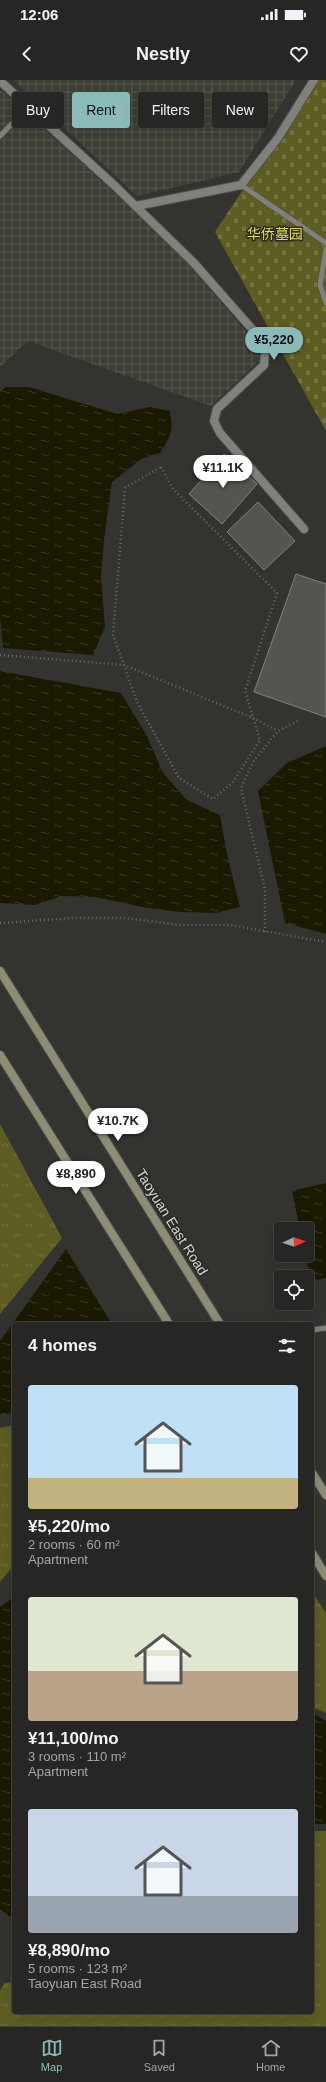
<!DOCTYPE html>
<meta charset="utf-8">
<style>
:root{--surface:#262724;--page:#323331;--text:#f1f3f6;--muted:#a4a5a6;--line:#424441;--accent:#8bbbb9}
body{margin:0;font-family:Arial,"Noto Sans SC",sans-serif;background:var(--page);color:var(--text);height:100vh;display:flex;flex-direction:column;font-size:15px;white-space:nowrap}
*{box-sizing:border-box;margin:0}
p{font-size:13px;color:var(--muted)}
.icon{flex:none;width:22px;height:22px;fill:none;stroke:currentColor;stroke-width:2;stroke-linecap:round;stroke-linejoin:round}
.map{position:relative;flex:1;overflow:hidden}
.side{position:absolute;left:12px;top:1242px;width:302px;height:692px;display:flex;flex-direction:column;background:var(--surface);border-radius:4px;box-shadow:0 4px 16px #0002,0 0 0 1px var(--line)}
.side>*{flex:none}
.hud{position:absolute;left:12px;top:12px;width:302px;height:36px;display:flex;gap:8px}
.needle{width:26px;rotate:87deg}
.fabs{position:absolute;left:274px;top:1142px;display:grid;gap:8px}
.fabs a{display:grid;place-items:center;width:40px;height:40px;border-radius:4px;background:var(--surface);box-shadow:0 4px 16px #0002,0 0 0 1px var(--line);font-size:20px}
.price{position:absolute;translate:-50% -34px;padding:0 9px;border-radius:14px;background:#fff;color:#222;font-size:13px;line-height:26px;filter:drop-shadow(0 1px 2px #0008)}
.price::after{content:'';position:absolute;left:50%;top:24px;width:12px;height:9px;margin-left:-6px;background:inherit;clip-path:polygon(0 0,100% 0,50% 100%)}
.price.current{background:var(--accent);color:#111}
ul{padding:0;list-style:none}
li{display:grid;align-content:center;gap:8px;height:212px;padding:0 16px}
li span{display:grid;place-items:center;height:124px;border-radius:4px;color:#555}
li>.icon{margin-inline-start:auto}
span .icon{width:72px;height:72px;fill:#fffc;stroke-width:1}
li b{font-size:17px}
h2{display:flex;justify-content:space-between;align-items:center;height:48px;padding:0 16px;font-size:17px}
.chip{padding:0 14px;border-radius:4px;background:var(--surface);box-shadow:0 4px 16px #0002,0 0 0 1px var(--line);font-size:14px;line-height:36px}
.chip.current{background:var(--accent);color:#111}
.status{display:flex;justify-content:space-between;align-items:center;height:28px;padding:0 20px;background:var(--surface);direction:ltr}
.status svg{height:11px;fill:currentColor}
header{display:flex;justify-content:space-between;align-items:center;height:52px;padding:0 16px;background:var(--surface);font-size:18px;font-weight:800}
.tab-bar{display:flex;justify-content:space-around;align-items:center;height:56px;border-top:1px solid var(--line);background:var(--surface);font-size:11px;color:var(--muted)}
.tab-bar a{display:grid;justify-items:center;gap:2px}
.tab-bar .current{color:var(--accent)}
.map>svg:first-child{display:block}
.industrial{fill:url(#industrial-grid)}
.grass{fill:url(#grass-tufts)}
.cemetery{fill:url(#cemetery-stones)}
.water{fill:url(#water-ripples)}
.building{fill:#545450;stroke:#80817d}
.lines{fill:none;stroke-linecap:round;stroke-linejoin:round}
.service-casing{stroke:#4f4f4c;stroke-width:6}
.minor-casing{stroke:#4f4f4c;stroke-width:10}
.secondary-casing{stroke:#4f4f4c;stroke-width:10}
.path{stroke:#6a6b67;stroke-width:2.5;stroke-dasharray:1 3;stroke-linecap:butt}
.service{stroke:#80807c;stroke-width:5}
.minor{stroke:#80807c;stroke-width:8}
.secondary{stroke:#8d8d74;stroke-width:8}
.labels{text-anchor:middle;stroke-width:3;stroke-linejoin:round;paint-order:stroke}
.park-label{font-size:14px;fill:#e1de52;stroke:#292a26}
.street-label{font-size:14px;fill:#d3d4d1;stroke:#292a26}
</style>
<div class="status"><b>12:06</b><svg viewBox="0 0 49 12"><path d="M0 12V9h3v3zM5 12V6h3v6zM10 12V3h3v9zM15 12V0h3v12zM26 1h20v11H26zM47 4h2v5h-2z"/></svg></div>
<header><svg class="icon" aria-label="back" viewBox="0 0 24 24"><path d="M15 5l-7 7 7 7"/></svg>Nestly<svg class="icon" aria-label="heart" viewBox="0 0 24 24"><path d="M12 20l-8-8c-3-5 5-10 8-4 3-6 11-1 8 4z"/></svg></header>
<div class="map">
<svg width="326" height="1946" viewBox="0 0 326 1946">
<defs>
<pattern id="industrial-grid" width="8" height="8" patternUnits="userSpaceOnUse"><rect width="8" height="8" fill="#3d3e34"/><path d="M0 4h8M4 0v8" fill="none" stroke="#585950"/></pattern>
<pattern id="grass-tufts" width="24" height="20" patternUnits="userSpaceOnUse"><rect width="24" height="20" fill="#5e5d21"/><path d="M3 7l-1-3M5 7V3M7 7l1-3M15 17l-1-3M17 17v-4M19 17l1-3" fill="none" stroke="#747340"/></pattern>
<pattern id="cemetery-stones" width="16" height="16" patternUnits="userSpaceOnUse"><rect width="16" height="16" fill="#5e5d21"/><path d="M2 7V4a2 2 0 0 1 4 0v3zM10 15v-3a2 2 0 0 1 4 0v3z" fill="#747340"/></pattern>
<pattern id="water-ripples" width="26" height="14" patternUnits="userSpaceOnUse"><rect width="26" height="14" fill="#1b1900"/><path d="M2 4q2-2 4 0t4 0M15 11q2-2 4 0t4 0" fill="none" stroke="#3b3a24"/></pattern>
</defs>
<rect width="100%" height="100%" fill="#333430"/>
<g class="industrial">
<polygon points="13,0 296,0 239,92 137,116"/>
<polygon points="0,9 133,130 190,186 259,267 259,281 211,326 28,261 0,287"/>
</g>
<g class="grass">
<polygon points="0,1044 62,1158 0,1234"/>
<polygon points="11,1346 14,1347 14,1485 0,1502 0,1348"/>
<polygon points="312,1512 326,1533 326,1633 312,1627"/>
<polygon points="312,1751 326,1751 326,1946 0,1946 0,1910 5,1903 14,1902 14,1932 312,1932"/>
</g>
<polygon class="cemetery" points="315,0 326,0 326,351 215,152"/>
<g class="water">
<polygon points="6,307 29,307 117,334 150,327 170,331 172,347 169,358 160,373 141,379 112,402 104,460 101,497 105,547 93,575 3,568 0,536 0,312"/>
<polygon points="0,591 121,613 147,656 163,693 187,720 220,735 227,774 240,827 216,833 180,832 142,827 96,817 62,816 35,825 0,823"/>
<polygon points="326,666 326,854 285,843 258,711 287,683"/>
<polygon points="326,1103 326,1198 317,1200 309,1195 305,1175 307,1175 307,1149 300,1149 292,1111"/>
<polygon points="66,1169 112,1244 14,1244 14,1333 0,1334 0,1261"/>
<polygon points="14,1517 14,1840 0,1829 0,1527"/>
<polygon points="312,1633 326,1641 326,1744 312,1744"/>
</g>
<g class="building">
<polygon points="224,374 257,404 222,444 189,414"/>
<polygon points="258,422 295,461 264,490 227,452"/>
<polygon points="296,494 326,504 326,637 254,612"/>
</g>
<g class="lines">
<g class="service-casing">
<g id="service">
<polyline points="0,56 28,27"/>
<polyline points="241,105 326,163"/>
<polyline points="326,169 320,205 326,223"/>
<polyline points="312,1250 326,1248"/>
</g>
</g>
<g class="minor-casing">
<g id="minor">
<polyline points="0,1 115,106 194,183 260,258 265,271 264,285 217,329 214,341 220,353 304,449"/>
<polyline points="136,126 241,105 278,58 314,0"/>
</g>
</g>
<g class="secondary-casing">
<g id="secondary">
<polyline points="0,891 220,1244"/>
<polyline points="0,975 169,1244"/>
<polyline points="312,1393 326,1415"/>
<polyline points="312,1473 326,1496"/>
</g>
</g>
<g class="path">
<polygon points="161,387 173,409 277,513 245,611 260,660 233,702 213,719 179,698 137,622 113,555 125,408"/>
<polyline points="0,575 124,585 253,638 278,651"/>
<polyline points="0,843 74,838 124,838 181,845 230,845 326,862"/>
<polyline points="265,852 265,810 241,708 253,682 278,651 300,640"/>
</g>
<use href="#service" class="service"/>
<use href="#minor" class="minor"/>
<use href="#secondary" class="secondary"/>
</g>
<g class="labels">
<g class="park-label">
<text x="275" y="159">华侨墓园</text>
</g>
<g class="street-label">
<text transform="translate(172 1142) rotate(58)" y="5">Taoyuan East Road</text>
</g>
</g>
</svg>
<div class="fabs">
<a><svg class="needle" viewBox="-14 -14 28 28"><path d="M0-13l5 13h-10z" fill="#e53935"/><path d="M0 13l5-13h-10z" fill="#a4a5a6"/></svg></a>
<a><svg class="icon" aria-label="locate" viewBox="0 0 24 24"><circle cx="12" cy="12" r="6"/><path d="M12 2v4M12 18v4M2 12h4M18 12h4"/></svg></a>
</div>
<b class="price current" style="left:274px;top:281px">¥5,220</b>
<b class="price" style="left:223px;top:409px">¥11.1K</b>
<b class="price" style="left:118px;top:1062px">¥10.7K</b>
<b class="price" style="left:76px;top:1115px">¥8,890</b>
<div class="hud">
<a class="chip">Buy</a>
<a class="chip current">Rent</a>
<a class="chip">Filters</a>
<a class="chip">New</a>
</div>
<section class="side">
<h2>4 homes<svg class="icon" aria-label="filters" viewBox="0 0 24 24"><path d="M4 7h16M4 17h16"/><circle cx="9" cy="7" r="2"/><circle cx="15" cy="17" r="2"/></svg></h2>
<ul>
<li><span style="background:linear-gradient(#bfe0f5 75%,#c2b280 0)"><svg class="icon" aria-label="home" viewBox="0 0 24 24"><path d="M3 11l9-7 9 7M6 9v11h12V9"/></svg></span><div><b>¥5,220/mo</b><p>2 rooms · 60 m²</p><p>Apartment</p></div></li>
<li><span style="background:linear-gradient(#dfe7d0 60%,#b9a48a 0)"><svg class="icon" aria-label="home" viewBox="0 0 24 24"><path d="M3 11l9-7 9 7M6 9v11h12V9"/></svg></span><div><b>¥11,100/mo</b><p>3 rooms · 110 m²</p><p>Apartment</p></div></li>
<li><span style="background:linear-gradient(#c9d6e8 70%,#9aa5b1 0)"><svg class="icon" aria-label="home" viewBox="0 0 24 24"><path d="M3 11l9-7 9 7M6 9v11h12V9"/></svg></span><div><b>¥8,890/mo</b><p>5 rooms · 123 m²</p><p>Taoyuan East Road</p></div></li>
</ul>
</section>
</div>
<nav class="tab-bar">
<a class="current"><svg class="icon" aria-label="map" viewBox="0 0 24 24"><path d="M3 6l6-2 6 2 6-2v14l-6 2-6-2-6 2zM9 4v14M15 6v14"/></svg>Map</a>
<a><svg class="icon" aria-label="saved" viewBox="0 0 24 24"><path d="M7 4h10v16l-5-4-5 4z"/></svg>Saved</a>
<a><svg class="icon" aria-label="home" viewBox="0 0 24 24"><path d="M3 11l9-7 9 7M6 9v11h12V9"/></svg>Home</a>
</nav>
